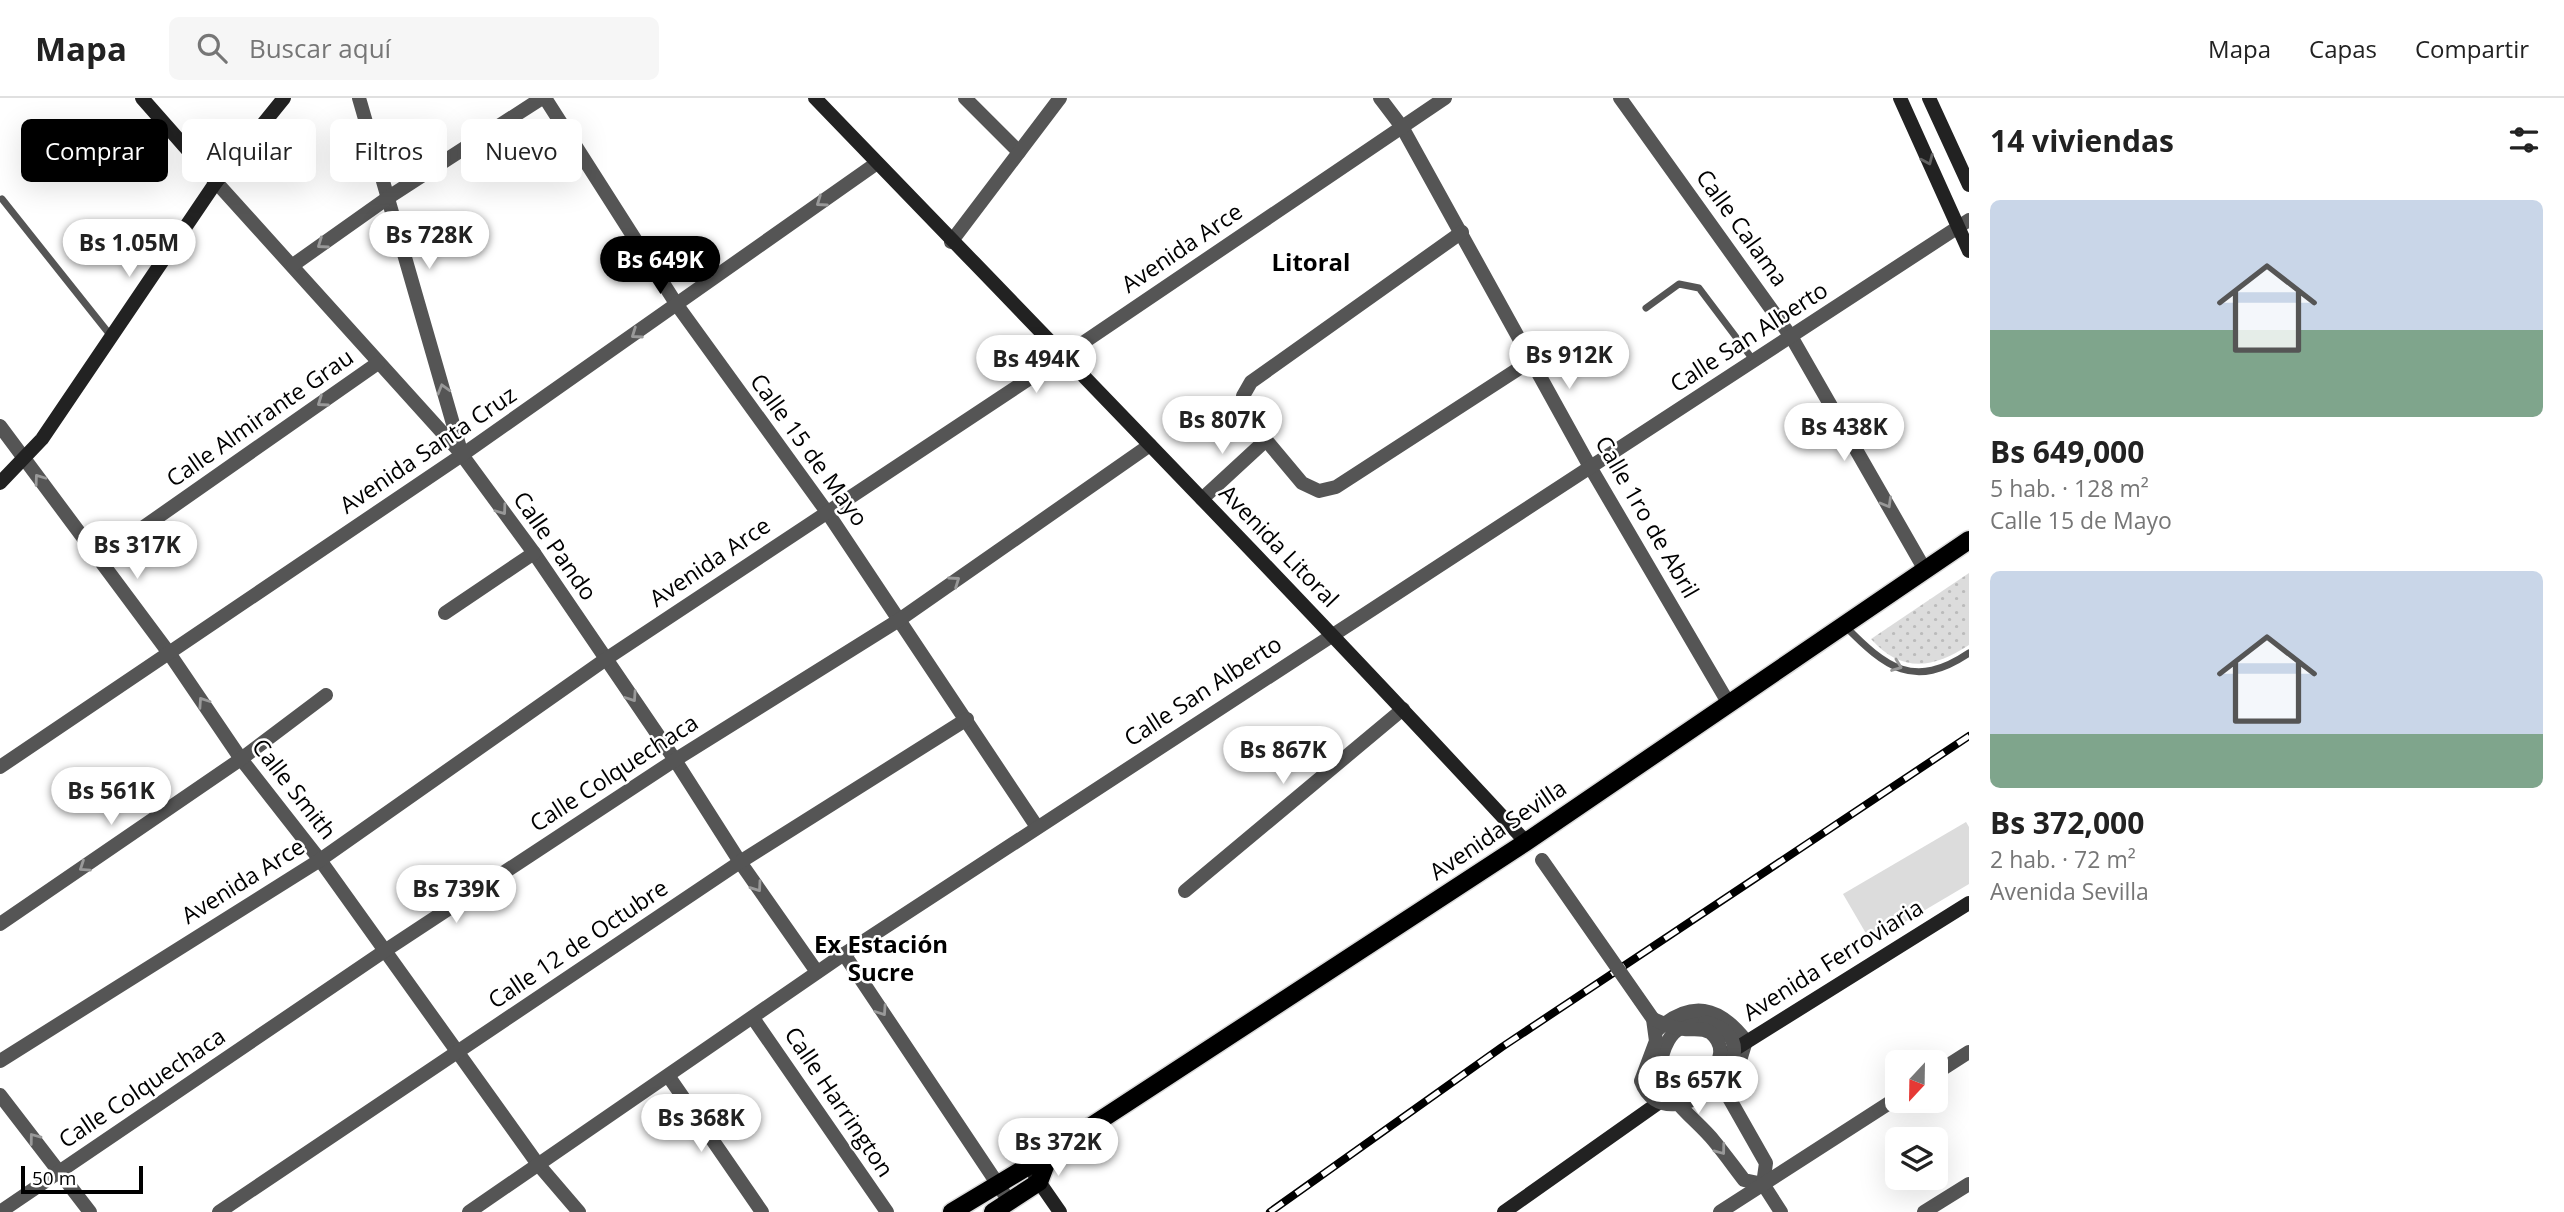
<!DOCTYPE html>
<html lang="es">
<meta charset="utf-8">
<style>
:root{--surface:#fff;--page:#f6f6f6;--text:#222;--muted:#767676;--line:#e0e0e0;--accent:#000}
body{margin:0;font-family:"Open Sans",sans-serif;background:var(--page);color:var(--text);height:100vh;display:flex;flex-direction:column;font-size:26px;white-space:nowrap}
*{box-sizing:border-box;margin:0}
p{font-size:23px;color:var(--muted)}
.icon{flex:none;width:38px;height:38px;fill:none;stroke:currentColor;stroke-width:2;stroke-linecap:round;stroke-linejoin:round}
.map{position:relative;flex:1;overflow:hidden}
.side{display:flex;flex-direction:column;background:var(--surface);width:595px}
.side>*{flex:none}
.hud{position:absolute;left:21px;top:21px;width:665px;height:63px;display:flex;gap:14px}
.needle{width:46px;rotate:202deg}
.controls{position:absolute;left:1885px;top:952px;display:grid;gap:14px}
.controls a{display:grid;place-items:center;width:63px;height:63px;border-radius:10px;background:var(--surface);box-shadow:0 7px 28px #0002;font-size:35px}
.scale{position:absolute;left:21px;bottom:18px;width:122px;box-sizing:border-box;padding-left:7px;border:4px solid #000;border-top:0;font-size:19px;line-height:24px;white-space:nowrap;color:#000;-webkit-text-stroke:5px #fff;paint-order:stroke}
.price{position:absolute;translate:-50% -60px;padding:0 16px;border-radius:24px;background:#fff;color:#222;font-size:23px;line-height:46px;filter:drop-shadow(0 2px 4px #0008)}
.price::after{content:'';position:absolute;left:50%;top:42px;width:21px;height:16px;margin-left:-10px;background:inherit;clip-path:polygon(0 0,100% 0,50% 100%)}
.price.current{background:var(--accent);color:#fff}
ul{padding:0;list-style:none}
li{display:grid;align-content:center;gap:14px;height:371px;padding:0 21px}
li span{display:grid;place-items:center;height:217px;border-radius:10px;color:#555}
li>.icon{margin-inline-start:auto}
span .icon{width:126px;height:126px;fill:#fffc;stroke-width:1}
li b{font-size:30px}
h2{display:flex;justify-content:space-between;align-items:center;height:84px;padding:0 21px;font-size:30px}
.chip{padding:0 24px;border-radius:10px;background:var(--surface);box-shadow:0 7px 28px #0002;font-size:24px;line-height:63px}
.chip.current{background:var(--accent);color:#fff}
header{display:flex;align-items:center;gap:42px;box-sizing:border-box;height:98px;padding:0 35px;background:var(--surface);border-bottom:2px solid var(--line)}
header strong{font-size:33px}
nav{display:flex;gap:38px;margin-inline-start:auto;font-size:24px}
.search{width:490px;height:63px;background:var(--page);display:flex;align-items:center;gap:18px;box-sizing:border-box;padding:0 24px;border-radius:10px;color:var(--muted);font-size:26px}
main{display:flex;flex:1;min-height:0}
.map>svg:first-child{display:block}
.grass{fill:url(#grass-dots)}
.garden{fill:#dcdcdc}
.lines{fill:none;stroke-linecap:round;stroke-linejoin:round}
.primary-casing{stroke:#dbdbdb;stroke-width:21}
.lane{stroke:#555;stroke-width:7}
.street{stroke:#555;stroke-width:14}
.secondary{stroke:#222;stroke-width:14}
.primary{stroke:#000;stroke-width:18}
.rail-casing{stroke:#000;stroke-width:8}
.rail{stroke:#fff;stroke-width:5;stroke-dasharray:16;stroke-linecap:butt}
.street-bridge{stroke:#555;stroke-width:14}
.oneway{stroke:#646464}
.oneway2{stroke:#999}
.labels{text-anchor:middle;stroke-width:5;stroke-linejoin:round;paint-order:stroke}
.street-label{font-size:23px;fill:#000;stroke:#fff}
.neighbourhood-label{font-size:24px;font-weight:bold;fill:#000;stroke:#fff}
</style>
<header>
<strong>Mapa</strong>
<div class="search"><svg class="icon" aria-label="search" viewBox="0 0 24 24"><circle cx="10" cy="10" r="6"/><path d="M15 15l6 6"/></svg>Buscar aquí</div>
<nav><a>Mapa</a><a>Capas</a><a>Compartir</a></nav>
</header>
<main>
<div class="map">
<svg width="1969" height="1114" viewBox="0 0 1969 1114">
<defs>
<pattern id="grass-dots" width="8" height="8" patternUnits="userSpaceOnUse" patternTransform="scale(1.75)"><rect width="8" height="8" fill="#dcdcdc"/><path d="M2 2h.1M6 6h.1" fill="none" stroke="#bbb" stroke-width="1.8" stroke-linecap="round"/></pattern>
</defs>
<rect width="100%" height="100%" fill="#fff"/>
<path class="grass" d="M1969,475v72c-35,23 -67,29 -98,-6z"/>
<polygon class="garden" points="1966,724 1969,729 1969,786 1871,844 1843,796"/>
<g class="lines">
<g class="primary-casing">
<g id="primary">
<polyline points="952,1114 1050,1055 1526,744 1969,442"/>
<polyline points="993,1114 1039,1084 1050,1055"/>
</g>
</g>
<g class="lane">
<polyline points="2,101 111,238"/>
<polyline points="1646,210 1679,186 1699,190 1754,263"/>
<path d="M1844,527c42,43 70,65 125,28"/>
</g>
<g class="street">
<polyline points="359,0 462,357 534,455 675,662 740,764 817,874"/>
<polyline points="545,0 677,207 827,414 1037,729"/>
<polyline points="965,0 1019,54"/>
<polyline points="1380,0 1402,29 1589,367 1729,606"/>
<polyline points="1620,0 1792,240 1925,472"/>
<polyline points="216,84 459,353"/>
<polyline points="1462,134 1251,284 1243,298 1246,315 1266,342 1302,385 1319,393 1336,389 1532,262"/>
<polyline points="951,144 1060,0"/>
<polyline points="293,167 389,99 542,0"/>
<polyline points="0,328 169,555 241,661 320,762 537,1065 579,1114"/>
<polyline points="1202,401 1266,342"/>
<polyline points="98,461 378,265"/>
<polyline points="445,515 534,455"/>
<polyline points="0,669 462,357 877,65"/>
<polyline points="1185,793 1403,611"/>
<polyline points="0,826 241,661 326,597"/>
<polyline points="844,856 1009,1103"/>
<polyline points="753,920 887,1114"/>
<path d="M1705,924c-15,0 -29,4 -37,19 -6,11 -9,23 -5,36 6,25 35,44 51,64 10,12 20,26 30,39l19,4"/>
<path d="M1656,933c35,-32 63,-25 90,10l-8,26 -15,12"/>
<polyline points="0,963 320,762 606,561 1065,257 1445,0"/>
<polyline points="1936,975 1969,954"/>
<polyline points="669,979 762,1114"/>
<polyline points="1720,984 1766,1065 1763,1086 1781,1114"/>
<polyline points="0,997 90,1114"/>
<polyline points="0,1114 383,854 675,662 899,522 1150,347"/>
<polyline points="219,1114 740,764 967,621"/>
<polyline points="469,1114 844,856 1969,122"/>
<polyline points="1720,1114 1897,1000"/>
<polyline points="1924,1114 1969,1086"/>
</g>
<g class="secondary">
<polyline points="142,0 216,84"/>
<path d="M815,0c238,247 478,492 711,744"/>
<polyline points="1900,0 1969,153"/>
<polyline points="1929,0 1969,87"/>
<polyline points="0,385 42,341 216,84 284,0"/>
<polyline points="1724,958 1969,805"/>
<polyline points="1035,1078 1060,1114"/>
<polyline points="1504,1114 1688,984"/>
</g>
<use href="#primary" class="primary"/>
<g class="rail-casing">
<polyline id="rail" points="1270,1114 1502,949 1969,638"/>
</g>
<use href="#rail" class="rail"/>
<g class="street-bridge">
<path d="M1542,762l111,159 3,22 -15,40c26,70 148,-38 64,-59"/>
<path d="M1653,921c10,4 21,10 31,10 9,1 19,-2 27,4 30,26 -20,68 -55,49"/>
</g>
</g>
<defs><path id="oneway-chevron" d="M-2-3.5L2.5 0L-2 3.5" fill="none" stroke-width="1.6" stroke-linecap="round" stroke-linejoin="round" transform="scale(1.75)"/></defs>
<use class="oneway" href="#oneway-chevron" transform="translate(1928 62) rotate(66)"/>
<g class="oneway2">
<use href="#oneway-chevron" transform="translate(821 104) rotate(145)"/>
<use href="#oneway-chevron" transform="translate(322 146) rotate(145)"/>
<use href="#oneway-chevron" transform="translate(636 236) rotate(145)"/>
<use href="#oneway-chevron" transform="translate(443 291) rotate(-106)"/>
<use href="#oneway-chevron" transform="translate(322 304) rotate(145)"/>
<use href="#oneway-chevron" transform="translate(39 381) rotate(-126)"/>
<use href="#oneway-chevron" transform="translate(1887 405) rotate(60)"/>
<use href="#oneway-chevron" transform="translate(502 412) rotate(54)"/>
<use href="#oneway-chevron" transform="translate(955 483) rotate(-35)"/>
<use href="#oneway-chevron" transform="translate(1897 568) rotate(21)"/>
<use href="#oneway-chevron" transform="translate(632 599) rotate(56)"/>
<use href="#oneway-chevron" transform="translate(203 604) rotate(-124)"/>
<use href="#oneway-chevron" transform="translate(84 769) rotate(146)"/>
<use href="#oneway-chevron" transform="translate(757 789) rotate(55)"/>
<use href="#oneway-chevron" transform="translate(882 913) rotate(56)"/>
<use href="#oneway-chevron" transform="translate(34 1040) rotate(-127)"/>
<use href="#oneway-chevron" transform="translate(1721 1052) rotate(53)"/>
</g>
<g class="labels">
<g class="street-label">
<text transform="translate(1742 130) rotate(54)" y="8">Calle Calama</text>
<text transform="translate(1182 150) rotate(-34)" y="8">Avenida Arce</text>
<text transform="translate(1749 239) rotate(-33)" y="8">Calle San Alberto</text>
<text transform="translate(260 320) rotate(-35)" y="8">Calle Almirante Grau</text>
<text transform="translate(428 352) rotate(-34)" y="8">Avenida Santa Cruz</text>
<text transform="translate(809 352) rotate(54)" y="8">Calle 15 de Mayo</text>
<text transform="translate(1647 419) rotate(60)" y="8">Calle 1ro de Abril</text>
<text transform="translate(555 448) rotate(55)" y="8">Calle Pando</text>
<text transform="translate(1279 448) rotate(46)" y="8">Avenida Litoral</text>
<text transform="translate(710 464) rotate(-34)" y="8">Avenida Arce</text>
<text transform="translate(1203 593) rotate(-33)" y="8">Calle San Alberto</text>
<text transform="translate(614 675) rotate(-33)" y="8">Calle Colquechaca</text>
<text transform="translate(294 691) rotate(52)" y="8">Calle Smith</text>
<text transform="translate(1498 732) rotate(-34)" y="8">Avenida Sevilla</text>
<text transform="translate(243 783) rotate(-32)" y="8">Avenida Arce</text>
<text transform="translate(578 846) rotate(-34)" y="8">Calle 12 de Octubre</text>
<text transform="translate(1833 862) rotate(-32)" y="8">Avenida Ferroviaria</text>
<text transform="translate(142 990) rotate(-34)" y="8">Calle Colquechaca</text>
<text transform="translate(839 1004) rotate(56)" y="8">Calle Harrington</text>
</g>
<g class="neighbourhood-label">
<text x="1311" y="173">Litoral</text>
<text x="881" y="855">Ex Estación<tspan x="881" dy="28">Sucre</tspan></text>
</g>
</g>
</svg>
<div class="controls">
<a><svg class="needle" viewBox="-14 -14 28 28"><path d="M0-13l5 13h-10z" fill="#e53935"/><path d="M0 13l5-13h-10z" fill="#767676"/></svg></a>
<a><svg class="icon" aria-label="layers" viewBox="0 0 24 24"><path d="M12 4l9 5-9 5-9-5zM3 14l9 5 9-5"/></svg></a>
</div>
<div class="scale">50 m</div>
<b class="price" style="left:429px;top:173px">Bs 728K</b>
<b class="price" style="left:129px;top:181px">Bs 1.05M</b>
<b class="price current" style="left:660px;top:198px">Bs 649K</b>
<b class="price" style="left:1569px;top:293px">Bs 912K</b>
<b class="price" style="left:1036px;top:297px">Bs 494K</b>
<b class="price" style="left:1222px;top:358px">Bs 807K</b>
<b class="price" style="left:1844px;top:365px">Bs 438K</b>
<b class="price" style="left:137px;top:483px">Bs 317K</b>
<b class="price" style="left:1283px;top:688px">Bs 867K</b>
<b class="price" style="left:111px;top:729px">Bs 561K</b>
<b class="price" style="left:456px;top:827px">Bs 739K</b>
<b class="price" style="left:1698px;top:1018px">Bs 657K</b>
<b class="price" style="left:701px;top:1056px">Bs 368K</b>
<b class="price" style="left:1058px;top:1080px">Bs 372K</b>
<div class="hud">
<a class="chip current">Comprar</a>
<a class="chip">Alquilar</a>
<a class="chip">Filtros</a>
<a class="chip">Nuevo</a>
</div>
</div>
<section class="side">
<h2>14 viviendas<svg class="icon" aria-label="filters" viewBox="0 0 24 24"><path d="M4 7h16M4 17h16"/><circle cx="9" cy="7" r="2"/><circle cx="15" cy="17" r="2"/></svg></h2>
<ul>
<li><span style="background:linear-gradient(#c9d6e8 60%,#7fa58c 0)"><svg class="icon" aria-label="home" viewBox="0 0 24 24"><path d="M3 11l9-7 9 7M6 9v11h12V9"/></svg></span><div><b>Bs 649,000</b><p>5 hab. · 128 m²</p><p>Calle 15 de Mayo</p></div></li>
<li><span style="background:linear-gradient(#c9d6e8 75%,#7fa58c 0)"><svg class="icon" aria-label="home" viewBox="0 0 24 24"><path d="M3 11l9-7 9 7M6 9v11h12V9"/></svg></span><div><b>Bs 372,000</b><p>2 hab. · 72 m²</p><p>Avenida Sevilla</p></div></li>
</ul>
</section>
</main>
